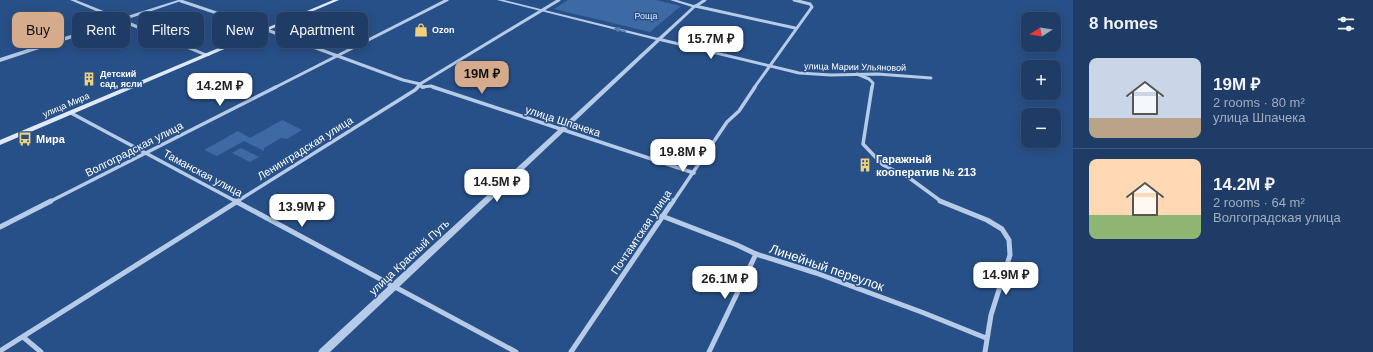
<!DOCTYPE html>
<meta charset="utf-8">
<style>
:root{--surface:#1e3c66;--page:#2b476f;--text:#f1f3f6;--muted:#a1adbf;--line:#3c567a;--accent:#d6ab8b}
body{margin:0;font-family:Helvetica,sans-serif;background:var(--page);color:var(--text);height:100vh;display:flex;flex-direction:column;font-size:15px;white-space:nowrap}
*{box-sizing:border-box;margin:0}
p{font-size:13px;color:var(--muted)}
.icon{flex:none;width:22px;height:22px;fill:none;stroke:currentColor;stroke-width:2;stroke-linecap:round;stroke-linejoin:round}
.map{position:relative;flex:1;overflow:hidden}
.details{display:flex;flex-direction:column;background:var(--surface);width:300px}
.details>*{flex:none}
.banner{position:absolute;left:12px;top:12px;width:380px;height:36px;display:flex;gap:8px}
.needle{width:26px;rotate:258deg}
.fabs{position:absolute;left:1021px;top:12px;display:grid;gap:8px}
.fabs a{display:grid;place-items:center;width:40px;height:40px;border-radius:8px;background:var(--surface);box-shadow:0 2px 10px #0003,0 0 0 1px var(--line);font-size:20px}
.price{position:absolute;translate:-50% -34px;padding:0 9px;border-radius:8px;background:#fff;color:#222;font-size:13px;line-height:26px;filter:drop-shadow(0 1px 2px #0008)}
.price::after{content:'';position:absolute;left:50%;top:24px;width:12px;height:9px;margin-left:-6px;background:inherit;clip-path:polygon(0 0,100% 0,50% 100%)}
.price.on{background:var(--accent);color:#111}
ul{padding:0;list-style:none}
li{display:flex;align-items:center;gap:12px;height:100px;padding:0 16px}
li+li{border-top:1px solid var(--line)}
li span{display:grid;place-items:center;flex:none;width:112px;height:80px;border-radius:8px;color:#555}
li>.icon{margin-inline-start:auto}
span .icon{width:48px;height:48px;fill:#fffc;stroke-width:1}
li b{font-size:17px}
h2{display:flex;justify-content:space-between;align-items:center;height:48px;padding:0 16px;font-size:17px}
.tag{padding:0 14px;border-radius:8px;background:var(--surface);box-shadow:0 2px 10px #0003,0 0 0 1px var(--line);font-size:14px;line-height:36px}
.tag.on{background:var(--accent);color:#111}
main{display:flex;flex:1;min-height:0}
.map>svg:first-child{display:block}
.green{fill:#3d69a4}
.lines{fill:none;stroke-linecap:round;stroke-linejoin:round}
.minor-far2{stroke:#b5cbe8;stroke-width:3}
.minor-far1{stroke:#b5cbe8;stroke-width:3.5}
.minor{stroke:#b5cbe8;stroke-width:5}
.tertiary{fill:#b5cbe8;fill-rule:evenodd}
.secondary{fill:#dfe9f8;fill-rule:evenodd}
.oneway{fill:#597baa}
.labels{text-anchor:middle;stroke-width:3;stroke-linejoin:round;paint-order:stroke}
.far-park-label{font-size:9px;fill:#d9e6f7;stroke:#285088}
.far-poi-label{font-size:9px;font-weight:bold;fill:#fff;stroke:#285088;text-anchor:start}
.far-street-label{font-size:9px;fill:#fff;stroke:#285088}
.street-label{font-size:11px;fill:#fff;stroke:#285088}
.poi-label{font-size:11px;font-weight:bold;fill:#fff;stroke:#285088;text-anchor:start}
.near-street-label{font-size:13px;fill:#fff;stroke:#285088}
</style>
<main>
<div class="map">
<svg width="1073" height="352" viewBox="0 0 1073 352">
<rect width="100%" height="100%" fill="#285088"/>
<g class="green">
<polygon points="568,0 656,0 681,6 650,32 554,9"/>
<polygon points="282,120 302,130 287,139 281,138 264,148 264,151 244,141 217,156 204,150 238,131 250,138"/>
<polygon points="241,148 259,157 250,162 232,153"/>
</g>
<g class="lines">
<g class="minor-far2">
<polyline points="181,1 267,30 403,80 420,84 422,87 431,86 436,88"/>
<polyline points="695,6 795,28"/>
<polyline points="696,6 705,0"/>
<polyline points="658,39 799,73 831,75 877,74 931,78"/>
<polyline points="857,74 869,79 873,83 872,88"/>
<polyline points="274,88 447,0"/>
<polyline points="417,88 420,84 559,0"/>
<polyline points="754,88 812,7 810,4 794,0"/>
</g>
<g class="minor-far1">
<polyline points="422,87 424,87"/>
<polyline points="433,87 694,173"/>
<polyline points="872,87 863,144 883,165 908,177 942,202"/>
<polyline points="71,113 237,202"/>
<polyline points="49,202 276,87"/>
<polyline points="236,202 415,90 418,87"/>
<polyline points="673,202 727,122 739,111 755,87"/>
</g>
<g class="minor">
<polyline points="235,201 516,352"/>
<polyline points="940,201 987,220 1002,229 1009,240 1010,255 991,315 985,352"/>
<polyline points="662,216 737,245 756,254 816,273 924,313 986,338"/>
<polyline points="0,227 51,201"/>
<polyline points="23,337 41,352"/>
<polyline points="0,351 238,201"/>
<polyline points="571,352 673,201"/>
<polyline points="709,352 756,254"/>
</g>
<g class="tertiary">
<polygon points="70,0 76,0 121,18 178,0 184,0 125,20 210,55 209,56 205,56 121,22 0,62 0,58 117,20"/>
<polygon points="497,0 504,0 658,38 692,7 670,0 677,0 697,6 330,352 318,352 320,349 656,40"/>
</g>
<polygon class="secondary" points="333,0 339,0 0,145 0,140"/>
</g>
<defs><path id="oneway-solid" d="M-6-.8H1V-3.2L6.5 0L1 3.2V.8H-6Z"/></defs>
<use class="oneway" href="#oneway-solid" transform="translate(620 30) rotate(-166)"/>
<defs>
<g id="shop-bare" transform="scale(1.08)"><path d="M-5-2.5h2.3a2.7 3.5 0 0 1 5.4 0H5L5.5 6h-11ZM-1.5-2.5h3a1.5 2.3 0 0 0-3 0Z" fill="#f0d17b" stroke="#285088" stroke-width="2.5" paint-order="stroke"/></g>
<g id="building-bare" transform="scale(1.08)"><path d="M-4-6H4V6H1V3H-1V6H-4ZM-2.5-4.3h1.7v1.8h-1.7ZM.8-4.3h1.7v1.8H.8ZM-2.5-1h1.7V.8h-1.7ZM.8-1h1.7V.8H.8Z" fill="#f0d17b" stroke="#285088" stroke-width="2.5" paint-order="stroke"/></g>
<g id="bus-bare" transform="scale(1.08)"><path d="M-5-6H5V4H4V6H2V4H-2V6H-4V4H-5ZM-3.5-4V0h7V-4ZM-3.5 1.2v1.5H-2V1.2ZM2 1.2v1.5H3.5V1.2Z" fill="#f0d17b" stroke="#285088" stroke-width="2.5" paint-order="stroke"/></g>
</defs>
<g fill-rule="evenodd">
<use href="#shop-bare" x="421" y="30"/>
<use href="#building-bare" x="89" y="79"/>
<use href="#bus-bare" x="25" y="139"/>
<use href="#building-bare" x="865" y="165"/>
</g>
<g class="labels">
<g class="far-park-label">
<text x="646" y="19">Роща</text>
</g>
<g class="far-poi-label">
<text x="432" y="33">Ozon</text>
<text x="100" y="77">Детский<tspan x="100" dy="10">сад, ясли</tspan></text>
</g>
<g class="far-street-label">
<text transform="translate(855 67) rotate(1)" y="3">улица Марии Ульяновой</text>
<text transform="translate(66 105) rotate(-23)" y="3">улица Мира</text>
</g>
<g class="street-label">
<text transform="translate(563 121) rotate(18)" y="4">улица Шпачека</text>
<text transform="translate(305 148) rotate(-32)" y="4">Ленинградская улица</text>
<text transform="translate(134 149) rotate(-27)" y="4">Волгоградская улица</text>
<text transform="translate(203 173) rotate(28)" y="4">Таманская улица</text>
<text transform="translate(641 232) rotate(-56)" y="4">Почтамтская улица</text>
<text transform="translate(409 257) rotate(-43)" y="4">улица Красный Путь</text>
</g>
<g class="poi-label">
<text x="36" y="143">Мира</text>
<text x="876" y="163">Гаражный<tspan x="876" dy="13">кооператив № 213</tspan></text>
</g>
<g class="near-street-label">
<text transform="translate(827 267) rotate(19)" y="5">Линейный переулок</text>
</g>
</g>
</svg>
<div class="fabs">
<a><svg class="needle" viewBox="-14 -14 28 28"><path d="M0-13l5 13h-10z" fill="#e53935"/><path d="M0 13l5-13h-10z" fill="#a1adbf"/></svg></a>
<a>+</a>
<a>−</a>
</div>
<b class="price" style="left:711px;top:60px">15.7M ₽</b>
<b class="price on" style="left:482px;top:95px">19M ₽</b>
<b class="price" style="left:220px;top:107px">14.2M ₽</b>
<b class="price" style="left:683px;top:173px">19.8M ₽</b>
<b class="price" style="left:497px;top:203px">14.5M ₽</b>
<b class="price" style="left:302px;top:228px">13.9M ₽</b>
<b class="price" style="left:1006px;top:296px">14.9M ₽</b>
<b class="price" style="left:725px;top:300px">26.1M ₽</b>
<div class="banner">
<a class="tag on">Buy</a>
<a class="tag">Rent</a>
<a class="tag">Filters</a>
<a class="tag">New</a>
<a class="tag">Apartment</a>
</div>
</div>
<section class="details">
<h2>8 homes<svg class="icon" aria-label="filters" viewBox="0 0 24 24"><path d="M4 7h16M4 17h16"/><circle cx="9" cy="7" r="2"/><circle cx="15" cy="17" r="2"/></svg></h2>
<ul>
<li><span style="background:linear-gradient(#c9d6e8 75%,#b9a48a 0)"><svg class="icon" aria-label="home" viewBox="0 0 24 24"><path d="M3 11l9-7 9 7M6 9v11h12V9"/></svg></span><div><b>19M ₽</b><p>2 rooms · 80 m²</p><p>улица Шпачека</p></div></li>
<li><span style="background:linear-gradient(#ffd9b3 70%,#8fb573 0)"><svg class="icon" aria-label="home" viewBox="0 0 24 24"><path d="M3 11l9-7 9 7M6 9v11h12V9"/></svg></span><div><b>14.2M ₽</b><p>2 rooms · 64 m²</p><p>Волгоградская улица</p></div></li>
</ul>
</section>
</main>
